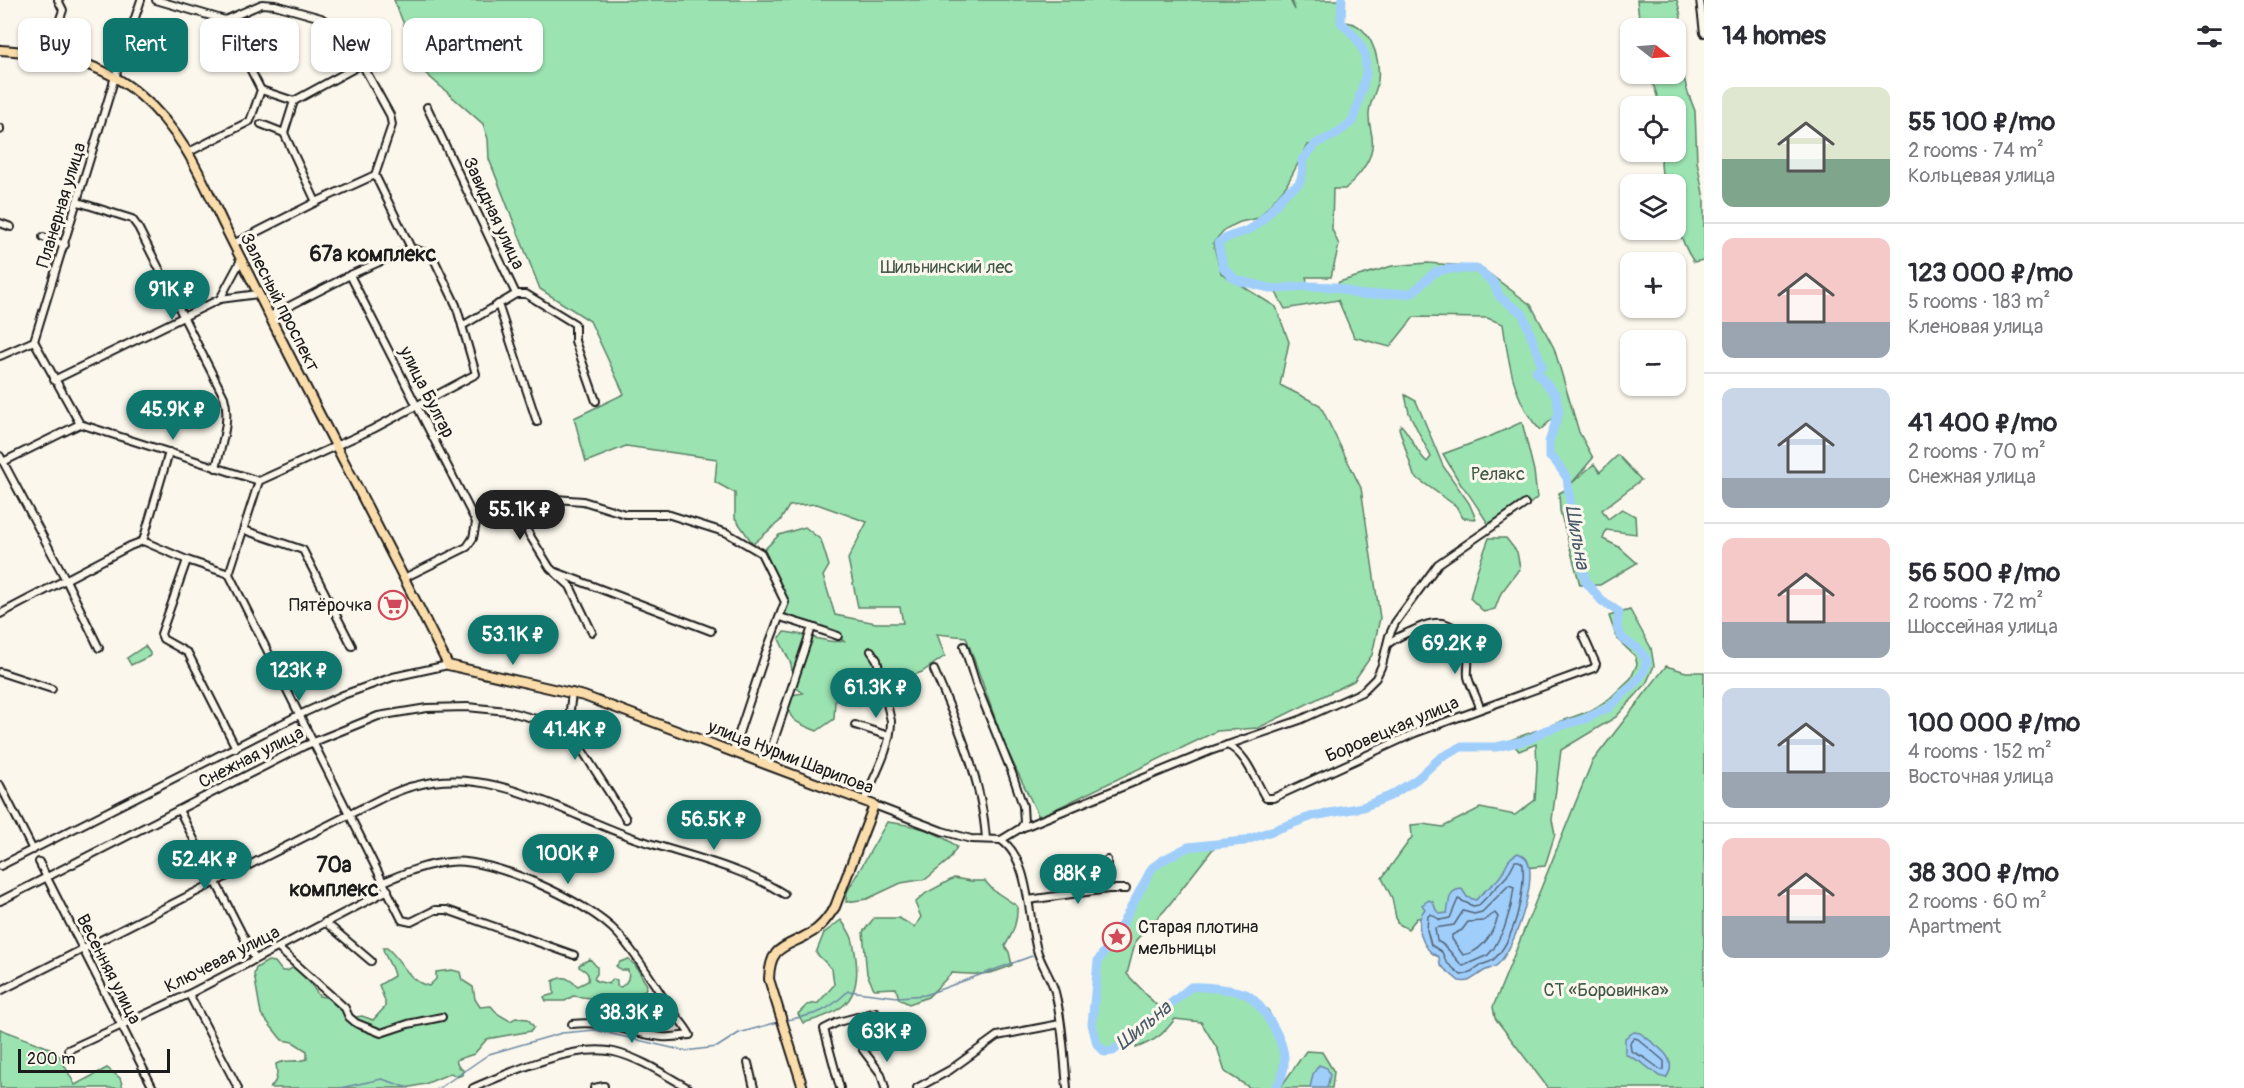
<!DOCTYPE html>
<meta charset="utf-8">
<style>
:root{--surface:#fff;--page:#f2f2f3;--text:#2b2b33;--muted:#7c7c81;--line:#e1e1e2;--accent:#0f766e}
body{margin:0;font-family:Pangolin,sans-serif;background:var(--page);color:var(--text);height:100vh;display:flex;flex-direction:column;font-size:22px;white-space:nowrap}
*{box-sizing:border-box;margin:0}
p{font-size:20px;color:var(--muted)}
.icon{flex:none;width:33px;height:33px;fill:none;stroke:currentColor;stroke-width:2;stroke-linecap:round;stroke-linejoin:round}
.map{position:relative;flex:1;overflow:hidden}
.drawer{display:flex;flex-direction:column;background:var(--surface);width:540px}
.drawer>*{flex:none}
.guide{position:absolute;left:18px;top:18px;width:570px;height:54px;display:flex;gap:12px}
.needle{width:39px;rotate:107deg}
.controls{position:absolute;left:1620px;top:18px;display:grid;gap:12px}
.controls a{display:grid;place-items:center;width:66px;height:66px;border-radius:12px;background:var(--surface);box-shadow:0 2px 4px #0004;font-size:30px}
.scale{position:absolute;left:18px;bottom:15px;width:152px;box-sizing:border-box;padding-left:6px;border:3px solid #1c1c1c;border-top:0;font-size:16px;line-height:21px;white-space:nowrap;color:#1c1c1c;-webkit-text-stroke:4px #fbf7ec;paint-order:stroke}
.price{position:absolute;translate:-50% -51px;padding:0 14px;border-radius:21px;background:var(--accent);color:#fff;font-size:20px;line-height:39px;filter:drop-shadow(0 2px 3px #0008)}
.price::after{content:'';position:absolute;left:50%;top:36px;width:18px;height:14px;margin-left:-9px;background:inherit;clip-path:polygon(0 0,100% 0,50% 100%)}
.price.on{background:#222;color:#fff}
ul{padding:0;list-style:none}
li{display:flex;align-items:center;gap:18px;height:150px;padding:0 18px}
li+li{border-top:2px solid var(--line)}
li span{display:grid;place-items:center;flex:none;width:168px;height:120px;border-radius:12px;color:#555}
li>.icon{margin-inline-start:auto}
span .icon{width:72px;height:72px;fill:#fffc;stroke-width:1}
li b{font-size:26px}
h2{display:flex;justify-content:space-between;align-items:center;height:72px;padding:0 18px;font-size:26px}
.tag{padding:0 21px;border-radius:12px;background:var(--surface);box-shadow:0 2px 4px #0004;font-size:21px;line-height:54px}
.tag.on{background:var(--accent);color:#fff}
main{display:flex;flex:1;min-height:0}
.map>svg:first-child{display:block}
.green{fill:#9be3b1;stroke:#5c8066;stroke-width:1.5}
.water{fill:#a0cefb;stroke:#6b87a2;stroke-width:1.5}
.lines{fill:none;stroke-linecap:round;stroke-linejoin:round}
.shore{stroke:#516375;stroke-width:1.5}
.stream{stroke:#6b87a2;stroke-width:1.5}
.river{stroke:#a0cefb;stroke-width:9}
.minor-casing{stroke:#1c1c1c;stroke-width:10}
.major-casing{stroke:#1c1c1c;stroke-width:12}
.minor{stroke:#fbf7ec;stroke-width:6}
.major{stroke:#fbddab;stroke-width:8}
.labels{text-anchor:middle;stroke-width:6;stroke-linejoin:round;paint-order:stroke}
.street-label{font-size:18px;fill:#1c1c1c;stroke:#fbf7ec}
.park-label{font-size:18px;fill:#425849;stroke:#fbf7ec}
.poi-label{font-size:18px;fill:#1c1c1c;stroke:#fbf7ec;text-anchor:end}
.water-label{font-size:20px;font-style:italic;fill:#4a5a6a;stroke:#fbf7ec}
.quarter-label{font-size:21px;font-weight:bold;fill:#1c1c1c;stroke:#fbf7ec}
</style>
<main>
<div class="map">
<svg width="1704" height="1088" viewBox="0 0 1704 1088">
<rect width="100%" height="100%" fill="#fbf7ec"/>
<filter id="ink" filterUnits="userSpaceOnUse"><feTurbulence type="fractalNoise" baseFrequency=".0167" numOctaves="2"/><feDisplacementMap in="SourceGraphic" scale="12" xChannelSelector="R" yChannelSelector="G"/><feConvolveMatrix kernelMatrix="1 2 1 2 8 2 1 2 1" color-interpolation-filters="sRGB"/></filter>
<g filter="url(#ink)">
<g class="green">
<path d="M394,0h896l5,10 -3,-10h50l-1,22c28,-2 40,35 37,58 -1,12 -10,24 -9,36 0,16 7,21 1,40 -5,13 -15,23 -25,33h-12l-1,40 7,16 -8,32h-25l2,9 27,1 4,-5 53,-16 35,-3 53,4 51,38 23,43 25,84 14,26 -21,25 22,-19 6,8 18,-17 23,25 -39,30 6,9 14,-10 13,7 1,18 -30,-4 -3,9 16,8 18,16 -37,22h-20l-20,-74 -1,-18 8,-4c0,-14 -7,-24 -18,-33v-14l10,-29 -19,17c-26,-27 -32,-70 -37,-106l-16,-6 -73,-1 -24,30 -36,-10 -16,-37 -53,9 -11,-20 -38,-9 -13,-13 -5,-24c13,-10 23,-8 34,-15 15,-9 23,-25 36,-37 3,-3 9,-5 11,-8 4,-7 4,-16 3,-23l14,-16 -8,1 -22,41 -27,32 -19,4 -15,7 -12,14 8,30 55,34 13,35 -9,43 40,20 41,83 19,130 -8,37 -18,26 -96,47 -41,3 -178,86 -34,-71 -39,-109 -29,-3 8,22 -23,16 -25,9 -6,-11 -7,-2c-4,18 -9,29 -25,38l-3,-17h-13l-8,12 -1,18 -17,12c-23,-9 -28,-10 -32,-35l18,-3 -9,-7 -3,-22 -12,-25 5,-7c19,1 43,12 60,9l-8,-5 -56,-19 5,-15 -24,-49 18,-18 26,-8 16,13 8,26 -6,10 12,39 41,8h27l-3,-16h-42l-10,-48 19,-37 -50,-18 -28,2 -9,15 -27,23 -18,-26v-25l-20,-11 2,-23 -91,-13 -40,16 -12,-44 50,-24 -34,-73 -50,-32 -51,-130 -1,-20 -5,-15 -60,-53z"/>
<path d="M1637,0h40l4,16 -5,27 11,47 8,21 2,50 7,38v61l-10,2c-17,-24 -18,-48 -18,-78h-13l-2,-20 1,-12h14v-46h-16l-5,-17 -7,-15h28v-46h-36z"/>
<path d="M1405,395l11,6 27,65 26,37 7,16 -13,-1 -7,-12 -42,-30 -15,-48 2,-3c11,11 14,26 26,37l4,-5 -22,-44z"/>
<path d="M1522,422l12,49 3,27 -22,18 -23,13c-7,-9 -25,-40 -31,-44l-18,-31 46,-17z"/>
<polygon points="1489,538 1506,538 1517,552 1520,568 1501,593 1495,609 1484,612 1470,598 1477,571"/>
<polygon points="1630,610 1651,648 1654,666 1646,684 1616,717 1561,750 1552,820 1555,834 1545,866 1514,869 1484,899 1445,917 1417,918 1408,929 1397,923 1392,898 1382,878 1412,837 1411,825 1423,824 1443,827 1480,808 1515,815 1535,800 1537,767 1536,744 1519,751 1510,740 1592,710 1609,699 1631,678 1637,664 1635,656 1617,639 1609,616"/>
<polygon points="145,646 150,653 150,656 131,665 127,658"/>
<polygon points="1666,666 1686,672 1704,672 1704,1088 1548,1088 1495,1018 1493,1007 1592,762"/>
<path d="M887,822c26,3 50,8 70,25l-8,13 -23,19 -25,4 -34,16 -21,3 1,-10z"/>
<path d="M1216,845l-51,65 -29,30 -9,34 34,36 2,-6 38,-18 38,3 29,21 16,33 2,22 -7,23h-29l-25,-16 -7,-22 -17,-28 -26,-3c-13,17 -19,21 -39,29v-7l22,-27c-15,12 -34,36 -53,38l-8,-8 -5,-20 6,-63 22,-33 32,-60 11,-8 25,-13z"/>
<path d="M954,878l17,3h14l8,9 24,16c1,15 -4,28 -12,40l4,6 3,13c-23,11 -35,10 -60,8l-24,24 -19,7 -10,-5 -3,-11 -22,1 -7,-15 -4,-42 11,-14h25l16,9 6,-10 -6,-14 11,-10z"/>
<path d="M841,920c12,16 12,19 15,39 5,42 -14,54 -53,64l-5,-9 9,-9 11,-2 16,-18 -2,-16 -16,-16 8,-20z"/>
<path d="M383,948h4c15,12 21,34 42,38l7,-7v-7l16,-2 8,2 2,8 11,7 2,12 5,8 11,-1 7,8 12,7 6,-3 12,1 6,8 -3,4 -44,8 -13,15 -18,6 2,6 5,4 -1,5 -5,2 -6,-4 -26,11 -19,4h-136c7,-7 8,-13 6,-24 10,-5 20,-1 31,-5v-8l-14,-9 -11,-2 -21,-26 -7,-40 2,-6 12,-7 7,1 7,9h5l7,-4 9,5 16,24 11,2 26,19 6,-1 11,4 12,-13v-6l-6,-16 15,-9c-1,-10 -11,-21 -11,-28z"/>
<path d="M590,959l7,8v7l-3,4 2,3 13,3 4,-5 4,1v6l4,1c6,-4 9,-10 7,-17h-7l-5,-4 4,-4 8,-3 7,6 12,20 -2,5 -19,11 -14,3 -21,-6 -18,-2 -8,5h-19l-2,-4 10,-3 -1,-13c12,-7 15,-2 25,5l10,-5c2,-8 -2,-10 -9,-14v-2z"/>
<polygon points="0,1029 52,1049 60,1057 75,1085 107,1068 120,1078 123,1088 0,1088"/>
<polygon points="1306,1051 1322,1052 1334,1072 1332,1088 1280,1088"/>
</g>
<g class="water">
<path d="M1518,853c4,2 9,4 10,9 9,20 -14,90 -32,104 -3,2 -8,3 -12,5 -5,3 -11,8 -16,10 -3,1 -6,0 -9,0l-19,-16 -1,-8c-17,-6 -26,-34 -14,-48l-3,-4 7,-5 4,2 3,8 4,4 7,-1c3,-12 0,-23 15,-24l5,8 9,3c7,-10 21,-16 27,-28 4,-9 5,-14 15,-19z"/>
<path d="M1634,1032l6,1c15,12 41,25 26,45l-7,-2 -17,-13 -17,-9v-16z"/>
<polygon points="1319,1065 1327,1068 1330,1075 1327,1088 1310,1088 1313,1074"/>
</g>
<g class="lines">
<g class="shore">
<path d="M1515,861h4l4,3c2,27 -8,77 -30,96 -3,3 -8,3 -12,5 -7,4 -12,10 -20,10l-15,-13 -4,-10 -11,-7 -4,-15 1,-14 3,-2 9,6 10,-2 8,-19 15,7 6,-1 28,-29z"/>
<path d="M1509,885l5,2 -3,19 -7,23 -10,19 -6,7 -25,11c-10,-8 -13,-19 -26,-25l-2,-13 19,-3 9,-14 11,3 8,-2z"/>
<path d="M1495,913l3,4c-6,18 -16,35 -35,38l-11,-16v-4l10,-5 6,-8 15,-1z"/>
<polygon points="1634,1038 1638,1039 1664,1061 1664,1069 1661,1070 1645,1058 1631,1051 1630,1043"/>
</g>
<g class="stream">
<path d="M787,1020c30,-6 39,-7 61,-29l50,6 27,-2 107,-39"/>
<polyline points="340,1088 382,1079 409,1088"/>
<polyline points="437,1088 441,1087 489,1054 562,1033 595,1030 685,1051 717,1047 739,1033 778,1022"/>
</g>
<path class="river" d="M1275,1088c7,-8 10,-20 9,-31 -1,-18 -22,-54 -38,-63 -9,-4 -44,-8 -55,-7l-78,64 -8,1 -8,-8 -5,-20 6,-63 22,-33 32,-60 11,-8 25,-13 56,-6 69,-25 50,-9 27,-11 27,-17 23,-21 21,-11h35l32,-7 18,-10 39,-11 23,-11 26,-24 9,-11 4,-12 -7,-11 -17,-11 -6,-11 2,-16 -17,-11 -16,-19 -12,-52 -7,-52 -11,-16 -7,-6v-14l10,-30 -3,-17 -20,-24 6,-5 -19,-52 -23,-17 -7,-15 -16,-13h-30l-12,3 -23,21 -52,2 -25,-8 -27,-1 -34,3 -38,-9 -13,-13 -5,-24c13,-10 23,-8 34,-15 15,-9 23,-25 36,-37 3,-3 9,-5 11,-8 4,-7 4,-16 3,-23l15,-17 18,-8 18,-14 13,-47 -1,-20 -8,-15 -16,-17 1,-22"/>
<g class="minor-casing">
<g id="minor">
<polyline points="156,0 225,20"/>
<polyline points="1700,0 1704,33"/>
<polyline points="225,20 262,4 275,5 321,18 332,26 362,64 390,115 392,125 375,175 411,248 432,255 456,305 476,374 373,429 259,481"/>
<polyline points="225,20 261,90"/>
<polyline points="48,54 63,10 58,0"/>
<polyline points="294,101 362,64"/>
<polyline points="427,107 516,294"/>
<polyline points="0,128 0,130"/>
<polyline points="284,133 316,202"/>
<polyline points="189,152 250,121 261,90 294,101 284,133 261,124"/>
<path d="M78,202l54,17 6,8 86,170c7,23 -3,48 -8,71"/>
<polyline points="0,223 11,227"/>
<polyline points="43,237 65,245"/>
<polyline points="233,244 316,202 375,175"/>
<polyline points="350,275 476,522"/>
<polyline points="220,299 258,294"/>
<polyline points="498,304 537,422"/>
<polyline points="270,316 350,275 411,248"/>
<polyline points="462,326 516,294 526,294 575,324 575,341 596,401"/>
<polyline points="34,341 115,77 141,0"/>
<polyline points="34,341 80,424"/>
<polyline points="0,356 34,341"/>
<polyline points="54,380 220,299 241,260"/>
<polyline points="80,424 259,481"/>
<polyline points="169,452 143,541 187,560 229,574"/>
<polyline points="0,456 66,580 99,648"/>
<polyline points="3,462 80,424"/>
<polyline points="259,481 229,574 402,920 411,922 435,910 447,910 574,955"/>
<polyline points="509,502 550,568 570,586 592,632"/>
<polyline points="244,530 303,550 352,646"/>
<polyline points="187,560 161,634 163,639 188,653 236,748"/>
<polyline points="556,572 711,631"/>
<polyline points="404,578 467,547 473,538 478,513 527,497 583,501 625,514 667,514 727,533 761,553 785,602 766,652 733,751"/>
<polyline points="0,614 130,546 143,541"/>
<polyline points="812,627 838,636"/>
<path d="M1387,645c8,-8 19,-11 29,-16 29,-15 48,-2 52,30 1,6 -1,12 0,18 3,11 9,20 12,31"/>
<polyline points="964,646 976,684 1012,773 1023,806 1024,823 1020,829"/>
<path d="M934,670c24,55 48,110 52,169"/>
<polyline points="0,672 52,689"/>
<polyline points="572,692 568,728 626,819"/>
<polyline points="855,725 889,736"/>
<path d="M1227,745c19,8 27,33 37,50l2,3h7l142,-65 179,-65 2,-4 -13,-29"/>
<polyline points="766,764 812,627 780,617"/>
<polyline points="0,785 33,850"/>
<path d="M864,801c10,-25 27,-52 27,-80l-14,-61 -6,-9"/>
<polyline points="874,805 942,831 971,839 1001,840 1019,829 1210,751 1300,720 1362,692 1376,678 1382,665 1389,636 1395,623 1438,564 1525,504"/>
<polyline points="179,810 255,959"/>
<path d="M1001,840c29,19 27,79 36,110 4,15 14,27 18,42 8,31 9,65 12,96"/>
<polyline points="1107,860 1108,889"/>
<polyline points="39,862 153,1088"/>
<polyline points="0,866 299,715 343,695 393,677 448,665"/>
<path d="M383,882c22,-9 42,-18 66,-20 44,-5 140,40 169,72 19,21 33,45 48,68 7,12 18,21 24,33 -9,1 -19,3 -28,2 -34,-4 -55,-17 -90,-13"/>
<polyline points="1028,900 1108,889 1126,889"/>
<polyline points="0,901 304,746 378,716 427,708 467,707 507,711 568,728"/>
<polyline points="325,922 371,961"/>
<polyline points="278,948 345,1008 349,1017 356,1023 381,1033 408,1024 442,1017"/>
<path d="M0,991l384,-194c10,-4 20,-9 30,-11 77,-22 148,27 217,51 51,18 107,28 153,57"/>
<polyline points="189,994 238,1088"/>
<polyline points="68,1050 189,994 388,890"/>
<polyline points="863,1050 881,1074 885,1088"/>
<polyline points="748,1063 754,1088"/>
<path d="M473,1088c35,-15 102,-45 141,-36 26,6 51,23 74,36"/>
<polyline points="594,1088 604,1086"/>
<polyline points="840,1088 824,1029 838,1022 876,1012"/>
<polyline points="917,1088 950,1070 997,1036 1060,1024"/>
</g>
</g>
<g class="major-casing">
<path id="major" d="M0,50c50,3 100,10 140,45 42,36 60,79 83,128 15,30 30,60 45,90 59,117 121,234 180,352l136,31 290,109 -39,102c-7,10 -14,21 -26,27 -24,14 -39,11 -40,45l34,109"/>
</g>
<use href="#minor" class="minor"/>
<use href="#major" class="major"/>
</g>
</g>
<defs>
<g id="supermarket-ring" transform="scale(1.5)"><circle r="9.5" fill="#fbf7ec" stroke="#d1495b" stroke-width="1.5"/><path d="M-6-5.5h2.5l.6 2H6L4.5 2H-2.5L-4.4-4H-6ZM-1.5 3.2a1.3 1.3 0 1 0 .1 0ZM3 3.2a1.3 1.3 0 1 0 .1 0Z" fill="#d1495b"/></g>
<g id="sight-ring" transform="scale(1.5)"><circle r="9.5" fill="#fbf7ec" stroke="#d1495b" stroke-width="1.5"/><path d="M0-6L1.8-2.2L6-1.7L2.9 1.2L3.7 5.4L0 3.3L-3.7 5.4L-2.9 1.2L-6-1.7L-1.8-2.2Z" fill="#d1495b"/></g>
</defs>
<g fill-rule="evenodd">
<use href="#supermarket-ring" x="393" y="605"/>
<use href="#sight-ring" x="1117" y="937"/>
</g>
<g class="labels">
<g class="street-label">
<text transform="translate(61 205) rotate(-73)" y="6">Планерная улица</text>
<text transform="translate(494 213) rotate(65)" y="6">Завидная улица</text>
<text transform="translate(280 302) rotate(63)" y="6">Залесный проспект</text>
<text transform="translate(427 392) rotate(63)" y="6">улица Булгар</text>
<text transform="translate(1392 729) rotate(-23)" y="6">Боровецкая улица</text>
<text transform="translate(251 757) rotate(-27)" y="6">Снежная улица</text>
<text transform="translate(791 757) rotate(21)" y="6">улица Нурми Шарипова</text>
<text transform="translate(222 959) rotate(-27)" y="6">Ключевая улица</text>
<text transform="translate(109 969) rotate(63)" y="6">Весенняя улица</text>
</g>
<g class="park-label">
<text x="947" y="273">Шильнинский лес</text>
<text x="1498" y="480">Релакс</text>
<text x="1606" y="996">СТ «Боровинка»</text>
</g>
<g class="poi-label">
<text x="372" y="611">Пятёрочка</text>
<text x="1138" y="933" text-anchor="start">Старая плотина<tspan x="1138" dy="21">мельницы</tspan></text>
</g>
<g class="water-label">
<text transform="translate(1578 537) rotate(80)" y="7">Шильна</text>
<text transform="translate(1143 1025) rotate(-39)" y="7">Шильна</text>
</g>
<g class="quarter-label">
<text x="373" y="261">67а комплекс</text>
<text x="334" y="872">70а<tspan x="334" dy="24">комплекс</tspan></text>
</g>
</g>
</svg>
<div class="controls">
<a><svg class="needle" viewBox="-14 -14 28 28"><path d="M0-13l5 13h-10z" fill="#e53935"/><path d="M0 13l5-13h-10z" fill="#7c7c81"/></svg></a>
<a><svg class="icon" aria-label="locate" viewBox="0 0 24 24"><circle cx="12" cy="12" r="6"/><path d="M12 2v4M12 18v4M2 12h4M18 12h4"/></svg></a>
<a><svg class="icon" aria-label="layers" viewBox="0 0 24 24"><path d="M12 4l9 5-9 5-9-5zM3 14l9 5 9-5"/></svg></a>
<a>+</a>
<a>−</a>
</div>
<div class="scale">200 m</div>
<b class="price" style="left:172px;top:321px">91K ₽</b>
<b class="price" style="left:173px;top:441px">45.9K ₽</b>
<b class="price on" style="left:520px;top:541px">55.1K ₽</b>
<b class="price" style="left:513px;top:666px">53.1K ₽</b>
<b class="price" style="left:1455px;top:675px">69.2K ₽</b>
<b class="price" style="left:299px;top:702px">123K ₽</b>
<b class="price" style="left:876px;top:719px">61.3K ₽</b>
<b class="price" style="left:575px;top:761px">41.4K ₽</b>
<b class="price" style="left:714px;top:851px">56.5K ₽</b>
<b class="price" style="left:568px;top:885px">100K ₽</b>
<b class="price" style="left:205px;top:891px">52.4K ₽</b>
<b class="price" style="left:1078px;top:905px">88K ₽</b>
<b class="price" style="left:632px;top:1044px">38.3K ₽</b>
<b class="price" style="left:887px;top:1063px">63K ₽</b>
<div class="guide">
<a class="tag">Buy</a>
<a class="tag on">Rent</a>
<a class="tag">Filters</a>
<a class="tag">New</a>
<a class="tag">Apartment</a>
</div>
</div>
<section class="drawer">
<h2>14 homes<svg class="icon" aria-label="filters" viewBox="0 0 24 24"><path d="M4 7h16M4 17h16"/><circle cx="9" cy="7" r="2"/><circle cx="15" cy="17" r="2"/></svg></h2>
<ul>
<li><span style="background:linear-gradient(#dfe7d0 60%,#7fa58c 0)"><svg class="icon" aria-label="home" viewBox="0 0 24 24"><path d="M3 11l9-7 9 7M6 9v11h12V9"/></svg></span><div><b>55 100 ₽/mo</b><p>2 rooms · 74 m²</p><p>Кольцевая улица</p></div></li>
<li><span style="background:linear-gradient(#f6c9c9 70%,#9aa5b1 0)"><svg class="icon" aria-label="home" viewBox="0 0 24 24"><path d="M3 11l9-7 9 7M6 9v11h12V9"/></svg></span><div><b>123 000 ₽/mo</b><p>5 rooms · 183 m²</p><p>Кленовая улица</p></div></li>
<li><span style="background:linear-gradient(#c9d6e8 75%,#9aa5b1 0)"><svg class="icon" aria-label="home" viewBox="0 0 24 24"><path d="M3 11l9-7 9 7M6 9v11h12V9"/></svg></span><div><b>41 400 ₽/mo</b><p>2 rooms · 70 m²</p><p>Снежная улица</p></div></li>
<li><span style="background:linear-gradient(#f6c9c9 70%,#9aa5b1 0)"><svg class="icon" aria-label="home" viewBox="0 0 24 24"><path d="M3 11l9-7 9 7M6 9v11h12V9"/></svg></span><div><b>56 500 ₽/mo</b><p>2 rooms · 72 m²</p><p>Шоссейная улица</p></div></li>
<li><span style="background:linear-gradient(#c9d6e8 70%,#9aa5b1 0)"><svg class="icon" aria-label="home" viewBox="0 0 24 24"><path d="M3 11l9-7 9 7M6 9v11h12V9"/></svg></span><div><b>100 000 ₽/mo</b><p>4 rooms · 152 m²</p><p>Восточная улица</p></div></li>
<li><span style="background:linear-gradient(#f6c9c9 65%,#9aa5b1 0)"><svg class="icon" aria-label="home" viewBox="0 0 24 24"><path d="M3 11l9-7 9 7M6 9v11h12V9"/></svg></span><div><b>38 300 ₽/mo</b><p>2 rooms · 60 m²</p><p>Apartment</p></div></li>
</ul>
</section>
</main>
